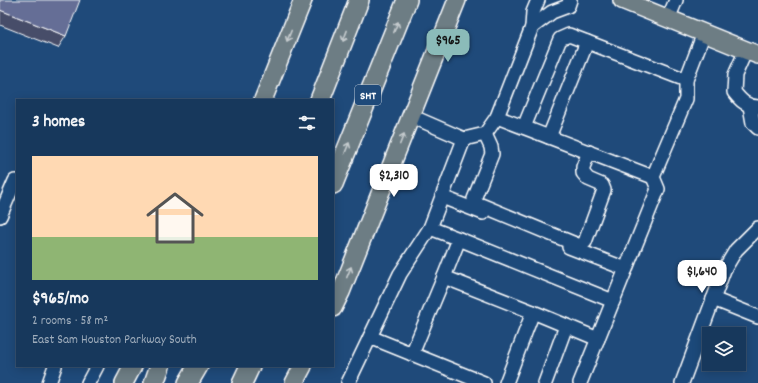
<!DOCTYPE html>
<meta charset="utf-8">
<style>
:root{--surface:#17385c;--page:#244365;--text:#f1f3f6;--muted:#9eacbb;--line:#365272;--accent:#8bbbb9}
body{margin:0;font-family:Dekko,sans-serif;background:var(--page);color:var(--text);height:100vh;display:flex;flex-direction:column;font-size:15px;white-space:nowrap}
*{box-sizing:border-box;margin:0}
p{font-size:13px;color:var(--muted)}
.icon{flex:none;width:22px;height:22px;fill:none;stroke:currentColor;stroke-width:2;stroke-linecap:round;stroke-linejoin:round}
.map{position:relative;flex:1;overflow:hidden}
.drawer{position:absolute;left:16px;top:99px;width:318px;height:268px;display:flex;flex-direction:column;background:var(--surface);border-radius:0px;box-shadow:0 2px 10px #0003,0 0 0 1px var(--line)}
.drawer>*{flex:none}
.buttons{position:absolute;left:702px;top:327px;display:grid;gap:8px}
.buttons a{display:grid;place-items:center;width:44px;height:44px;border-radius:0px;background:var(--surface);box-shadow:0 2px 10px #0003,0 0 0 1px var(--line);font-size:20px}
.price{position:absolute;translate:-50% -34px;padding:0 9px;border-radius:8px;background:#fff;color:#222;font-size:13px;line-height:26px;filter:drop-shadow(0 1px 2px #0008)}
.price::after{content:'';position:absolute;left:50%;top:24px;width:12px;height:9px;margin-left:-6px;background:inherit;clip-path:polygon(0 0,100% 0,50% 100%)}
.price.current{background:var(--accent);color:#111}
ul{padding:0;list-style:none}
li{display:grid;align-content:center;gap:8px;height:212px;padding:0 16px}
li span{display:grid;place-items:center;height:124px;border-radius:0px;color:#555}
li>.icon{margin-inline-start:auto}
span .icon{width:72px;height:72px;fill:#fffc;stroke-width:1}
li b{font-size:17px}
h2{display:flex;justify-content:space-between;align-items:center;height:48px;padding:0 16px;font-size:17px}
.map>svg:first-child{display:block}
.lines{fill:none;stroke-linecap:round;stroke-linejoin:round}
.minor-casing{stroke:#fff;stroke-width:16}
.major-casing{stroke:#fff;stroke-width:20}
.highway-casing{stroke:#fff;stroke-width:22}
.minor{stroke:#1f4a7a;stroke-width:13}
.major{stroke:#6d7d84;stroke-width:17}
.highway{stroke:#6d7d84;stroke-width:19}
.shaded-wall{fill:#474d69;stroke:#fff}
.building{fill:#656e96;stroke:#fff}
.oneway{stroke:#c5cbce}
.labels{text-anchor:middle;stroke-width:3.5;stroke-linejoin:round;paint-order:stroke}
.shield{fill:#1f4a7a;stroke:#bcc9d7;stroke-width:1}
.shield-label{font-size:12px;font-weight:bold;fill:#fff}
</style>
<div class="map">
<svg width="758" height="383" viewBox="0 0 758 383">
<rect width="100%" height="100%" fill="#1f4a7a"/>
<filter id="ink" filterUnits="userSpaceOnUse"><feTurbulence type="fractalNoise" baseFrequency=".025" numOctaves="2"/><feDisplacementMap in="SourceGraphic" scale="8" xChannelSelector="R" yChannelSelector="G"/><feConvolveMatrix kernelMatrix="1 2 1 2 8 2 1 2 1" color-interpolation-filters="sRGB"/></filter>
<g filter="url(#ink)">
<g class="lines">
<g class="minor-casing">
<g id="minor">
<polyline points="668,19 676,0"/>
<polyline points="532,27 552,12 568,6 570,0"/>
<path d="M746,50l-11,25 -1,17c7,9 12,14 24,15"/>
<polyline points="750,106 753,123 758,128"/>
<polyline points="411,116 464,139 485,134 497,117 532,27 533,12 538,0"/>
<polyline points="497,117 653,177"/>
<polyline points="524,127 560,39 569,35 686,80"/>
<polyline points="485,134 491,147 492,154 474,199 476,203 580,246 585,242 604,190 602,185 588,179 583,173 583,167 589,152"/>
<polyline points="549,137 587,42"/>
<polyline points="442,197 483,213"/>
<polyline points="0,216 15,181 17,181"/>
<polyline points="430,228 459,239"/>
<polyline points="569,247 626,269"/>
<polyline points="444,277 459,239 613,301"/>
<polyline points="713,299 758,317"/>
<polyline points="533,312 598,339"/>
<polyline points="370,337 400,274 430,228 464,139"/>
<polyline points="412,354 444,277 533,312 506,383"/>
<polyline points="49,383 55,366"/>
<polyline points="88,383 97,366"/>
<polyline points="348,383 370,337 484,383"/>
<polyline points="545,383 566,326"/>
<polyline points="580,383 658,189 653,177 686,99 686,80 704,33"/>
<polyline points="682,383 724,270 736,250 758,228"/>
</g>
</g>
<g class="major-casing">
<g id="major">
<polyline points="622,0 758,55"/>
<polyline points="263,100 303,0"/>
<polyline points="333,308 341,292 457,0"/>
<polyline points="124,383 133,366"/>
<polyline points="294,383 303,366"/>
</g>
</g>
<g class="highway-casing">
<g id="highway">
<polyline points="320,100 359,0"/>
<polyline points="333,184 407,0"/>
<polyline points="154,383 160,366"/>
<polyline points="188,383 198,366"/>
<polyline points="242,383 250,366"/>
</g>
</g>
<use href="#minor" class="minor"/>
<use href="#major" class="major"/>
<use href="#highway" class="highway"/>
</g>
<polygon class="shaded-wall" points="0,10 66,36 58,48 0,25"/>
<polygon class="building" points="0,0 80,0 66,36 0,10"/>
<defs><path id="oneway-shaft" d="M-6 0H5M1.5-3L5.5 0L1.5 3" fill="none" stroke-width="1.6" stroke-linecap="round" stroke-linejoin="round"/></defs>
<g class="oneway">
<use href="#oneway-shaft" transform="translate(396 27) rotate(-68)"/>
<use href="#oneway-shaft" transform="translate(289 36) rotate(112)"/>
<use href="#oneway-shaft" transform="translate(345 36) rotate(111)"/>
<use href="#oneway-shaft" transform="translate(402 139) rotate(-68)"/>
<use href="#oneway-shaft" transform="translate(347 148) rotate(-68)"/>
<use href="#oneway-shaft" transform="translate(349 272) rotate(-68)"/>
</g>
</g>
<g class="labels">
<rect class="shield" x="355" y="85" width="26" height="20" rx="3"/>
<g class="shield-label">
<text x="368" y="99">SHT</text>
</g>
</g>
</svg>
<div class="buttons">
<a><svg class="icon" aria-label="layers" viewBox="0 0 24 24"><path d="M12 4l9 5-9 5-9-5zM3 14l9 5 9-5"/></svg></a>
</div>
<b class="price current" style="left:448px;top:63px">$965</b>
<b class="price" style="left:394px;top:198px">$2,310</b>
<b class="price" style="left:702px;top:294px">$1,640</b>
<section class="drawer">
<h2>3 homes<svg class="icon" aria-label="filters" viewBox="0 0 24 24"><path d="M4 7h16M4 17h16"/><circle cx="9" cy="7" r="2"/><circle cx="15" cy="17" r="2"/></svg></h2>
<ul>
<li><span style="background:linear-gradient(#ffd9b3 65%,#8fb573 0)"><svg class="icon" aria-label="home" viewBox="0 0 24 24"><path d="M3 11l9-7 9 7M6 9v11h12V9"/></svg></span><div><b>$965/mo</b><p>2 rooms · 58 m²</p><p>East Sam Houston Parkway South</p></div></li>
</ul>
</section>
</div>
